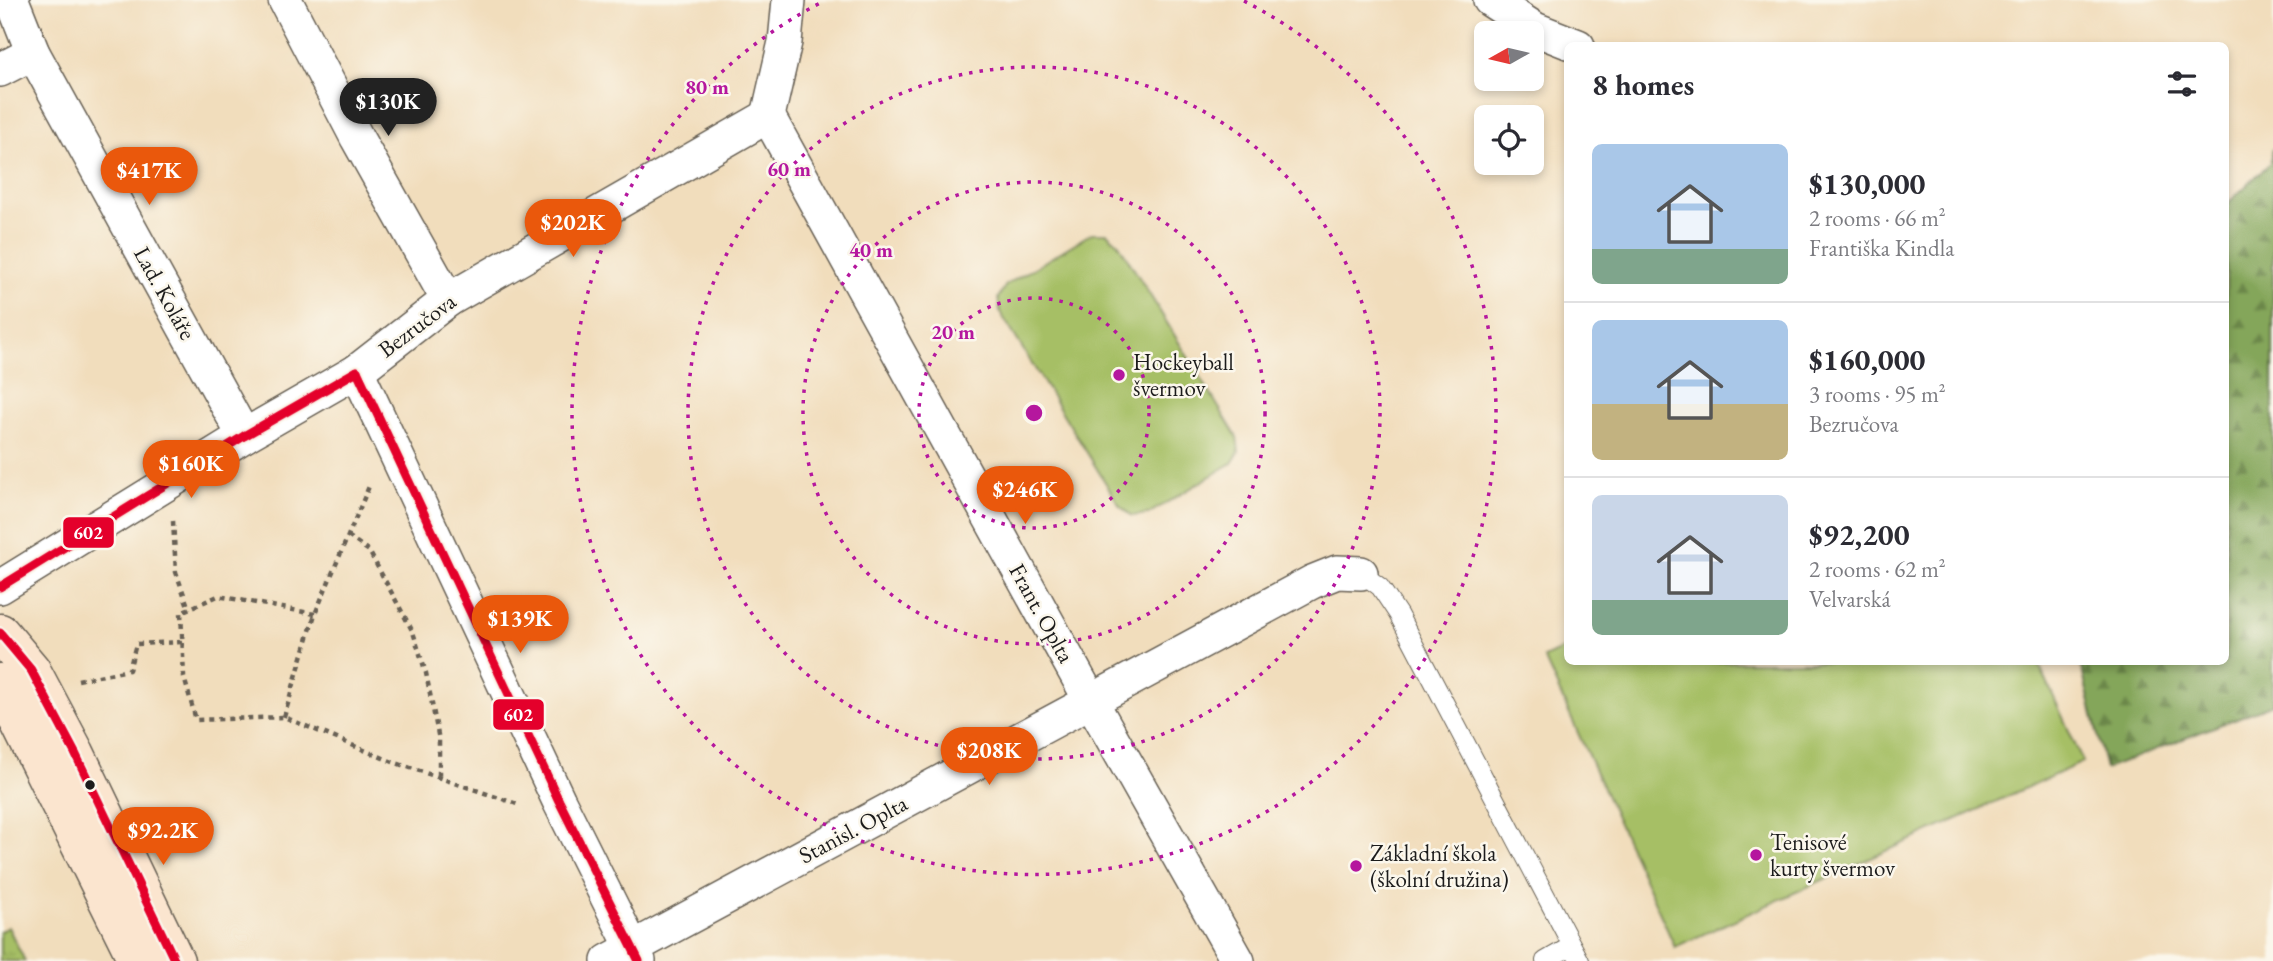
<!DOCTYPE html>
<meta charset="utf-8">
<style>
:root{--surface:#fff;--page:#f7f7f7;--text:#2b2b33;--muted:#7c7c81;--line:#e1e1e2;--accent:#ea580c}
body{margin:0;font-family:"EB Garamond",serif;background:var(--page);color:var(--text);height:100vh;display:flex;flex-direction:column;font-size:26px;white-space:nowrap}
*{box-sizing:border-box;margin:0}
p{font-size:23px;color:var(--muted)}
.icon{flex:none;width:38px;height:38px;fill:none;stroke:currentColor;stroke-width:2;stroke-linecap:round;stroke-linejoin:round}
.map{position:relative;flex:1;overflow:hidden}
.panel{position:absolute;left:1564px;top:42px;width:665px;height:623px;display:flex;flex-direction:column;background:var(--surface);border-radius:10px;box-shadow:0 4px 10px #0003}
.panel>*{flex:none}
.needle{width:46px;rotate:262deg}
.buttons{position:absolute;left:1474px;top:21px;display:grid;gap:14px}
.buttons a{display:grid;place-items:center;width:70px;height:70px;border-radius:10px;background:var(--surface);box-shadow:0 4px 10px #0003;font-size:35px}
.price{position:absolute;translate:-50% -60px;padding:0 16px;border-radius:24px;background:var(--accent);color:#fff;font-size:23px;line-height:46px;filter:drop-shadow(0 2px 4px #0008)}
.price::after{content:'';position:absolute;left:50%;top:42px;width:21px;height:16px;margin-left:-10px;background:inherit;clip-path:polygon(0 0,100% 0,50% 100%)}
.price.current{background:#222;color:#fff}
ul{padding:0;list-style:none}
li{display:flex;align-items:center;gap:21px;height:175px;padding:0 28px}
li+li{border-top:2px solid var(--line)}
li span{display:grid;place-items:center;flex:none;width:196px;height:140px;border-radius:10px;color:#555}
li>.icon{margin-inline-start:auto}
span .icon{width:84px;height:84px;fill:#fffc;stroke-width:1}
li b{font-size:30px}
h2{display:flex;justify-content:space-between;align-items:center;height:84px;padding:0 28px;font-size:30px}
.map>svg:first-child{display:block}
.grass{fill:url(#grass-tufts);stroke:#616e40;stroke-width:2}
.forest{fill:url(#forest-firs);stroke:#50613b;stroke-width:2}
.pitch{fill:#a6bf65;stroke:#616e40;stroke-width:2}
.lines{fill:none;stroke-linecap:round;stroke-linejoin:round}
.lane-casing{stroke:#676054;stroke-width:20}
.street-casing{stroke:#676054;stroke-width:36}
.secondary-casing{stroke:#676054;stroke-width:41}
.path{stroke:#676054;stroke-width:4.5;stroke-dasharray:5 5;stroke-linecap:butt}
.lane{stroke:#fff;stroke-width:18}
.street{stroke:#fff;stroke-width:33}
.secondary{stroke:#fbe5cf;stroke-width:38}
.bus-1-casing{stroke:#fbf7ec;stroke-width:14}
.bus-1{stroke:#e4002b;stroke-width:9}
.ring{fill:none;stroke:#b5179e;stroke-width:3.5;stroke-dasharray:3.5 7}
.poi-dot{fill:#b5179e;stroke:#fbf7ec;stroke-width:2.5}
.bus-dot{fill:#1c1c1c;stroke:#fbf7ec;stroke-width:2.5}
.labels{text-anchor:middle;stroke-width:5;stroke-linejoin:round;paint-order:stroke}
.street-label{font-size:23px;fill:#1c1c1c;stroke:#fbf7ec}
.poi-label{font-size:23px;fill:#1c1c1c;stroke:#fbf7ec;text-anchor:start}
.centre{fill:#b5179e;stroke:#fbf7ec;stroke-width:3.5}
.ring-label{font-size:21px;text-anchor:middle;font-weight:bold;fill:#b5179e;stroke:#fbf7ec;stroke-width:5;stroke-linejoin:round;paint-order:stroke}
.line-badge{stroke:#fbf7ec;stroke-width:2.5}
.badge-label{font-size:19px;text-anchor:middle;font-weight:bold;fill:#fff}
</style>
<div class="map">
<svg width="2273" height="961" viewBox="0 0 2273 961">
<defs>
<pattern id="grass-tufts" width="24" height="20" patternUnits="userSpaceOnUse" patternTransform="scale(1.75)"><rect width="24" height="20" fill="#a6bf65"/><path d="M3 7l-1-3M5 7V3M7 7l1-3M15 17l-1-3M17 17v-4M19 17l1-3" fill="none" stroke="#8ea457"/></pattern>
<pattern id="forest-firs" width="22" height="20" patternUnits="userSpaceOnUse" patternTransform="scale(1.75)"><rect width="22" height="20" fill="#84a65a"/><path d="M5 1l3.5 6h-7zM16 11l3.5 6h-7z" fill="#6b864a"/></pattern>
</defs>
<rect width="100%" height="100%" fill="#fbf7ec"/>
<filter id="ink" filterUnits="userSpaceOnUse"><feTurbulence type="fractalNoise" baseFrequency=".0143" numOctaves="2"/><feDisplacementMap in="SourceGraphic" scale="14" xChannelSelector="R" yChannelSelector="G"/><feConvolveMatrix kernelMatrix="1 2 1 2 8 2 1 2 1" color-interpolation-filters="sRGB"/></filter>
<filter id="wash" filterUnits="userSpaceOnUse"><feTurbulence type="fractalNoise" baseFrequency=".00686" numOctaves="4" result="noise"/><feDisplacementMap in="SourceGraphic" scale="28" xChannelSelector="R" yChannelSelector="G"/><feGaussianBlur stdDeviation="1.57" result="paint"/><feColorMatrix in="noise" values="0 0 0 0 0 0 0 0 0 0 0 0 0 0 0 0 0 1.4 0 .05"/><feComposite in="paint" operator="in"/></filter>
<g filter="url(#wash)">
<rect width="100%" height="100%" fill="#f1ddbc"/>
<polygon class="grass" points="8,927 25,961 0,961 0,931"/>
<polygon class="forest" points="2273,148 2273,704 2106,769 2080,662 2226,662 2226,205 2270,163"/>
<g class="pitch">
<polygon points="1092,233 1107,233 1118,243 1237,437 1239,452 1232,463 1148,514 1132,516 1120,506 1000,312 998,298 1006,285"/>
<polygon points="1568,647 1568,662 2038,662 2083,762 1675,947 1544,658"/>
</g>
</g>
<g filter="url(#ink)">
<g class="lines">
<g class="lane-casing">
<g id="lane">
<polyline points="1361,573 1380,587 1398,614 1580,961"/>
<polyline points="1545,961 1571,946"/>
</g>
</g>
<g class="street-casing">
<g id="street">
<polyline points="12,0 33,53 244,436"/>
<polyline points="285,0 357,138 448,300"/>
<polyline points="1490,0 1535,29 1578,46"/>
<polyline points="0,70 33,53"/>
<polyline points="768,116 1091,701 1238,961"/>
<polyline points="768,116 785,42 789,0"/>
<polyline points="357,371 559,801 639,961"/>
<polyline points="0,587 244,436 357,371 448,300 768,116"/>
<polyline points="608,961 1312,582 1337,572 1361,573"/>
</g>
</g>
<g class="secondary-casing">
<g id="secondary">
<polyline points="0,633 31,670 75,753 175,961"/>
<polyline points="0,683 138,961"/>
</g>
</g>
<g class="path">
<polyline points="173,521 176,572 189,609"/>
<polyline points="348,536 369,551 413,632 426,673 439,740 439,777"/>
<polyline points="315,614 218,596 181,612 184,677 196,720 284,717 393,762 520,805"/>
<polyline points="78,680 129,670 136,644 182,642"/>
<polyline points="284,717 315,614 370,484"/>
</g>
<use href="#lane" class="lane"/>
<use href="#street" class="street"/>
<use href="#secondary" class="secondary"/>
<g class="bus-1-casing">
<g id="bus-1">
<polyline points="357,371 559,801 639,961"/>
<polyline points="0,587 244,436 357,371"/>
<polyline points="0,633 31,670 75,753 175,961"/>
</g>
</g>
<use href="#bus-1" class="bus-1"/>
</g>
</g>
<g class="ring">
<circle cx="1034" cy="413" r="115"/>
<circle cx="1034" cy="413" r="231"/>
<circle cx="1034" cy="413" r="346"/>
<path d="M1244 1A462 462 0 1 1 824 1"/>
</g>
<g class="poi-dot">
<circle cx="1119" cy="375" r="7"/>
<circle cx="1756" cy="855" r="7"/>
<circle cx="1356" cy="866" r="7"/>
</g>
<circle class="bus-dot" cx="90" cy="785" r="6"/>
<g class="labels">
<g class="street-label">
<text transform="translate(165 293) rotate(61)" y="8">Lad. Koláře</text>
<text transform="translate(417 325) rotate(-37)" y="8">Bezručova</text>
<text transform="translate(1042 613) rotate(61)" y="8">Frant. Oplta</text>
<text transform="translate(853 829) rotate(-28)" y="8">Stanisl. Oplta</text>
</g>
<g class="poi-label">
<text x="1133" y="370">Hockeyball<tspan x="1133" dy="26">švermov</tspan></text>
<text x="1770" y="850">Tenisové<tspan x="1770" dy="26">kurty švermov</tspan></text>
<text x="1370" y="861">Základní škola<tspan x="1370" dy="26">(školní družina)</tspan></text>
</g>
</g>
<circle cx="1034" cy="413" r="10" class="centre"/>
<g class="ring-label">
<text x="707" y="94">80 m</text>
<text x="789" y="176">60 m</text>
<text x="871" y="257">40 m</text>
<text x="953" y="339">20 m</text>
</g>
<g class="line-badge">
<rect x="62" y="516" width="53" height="33" rx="7" fill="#e4002b"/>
<rect x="492" y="698" width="53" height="33" rx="7" fill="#e4002b"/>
</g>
<g class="badge-label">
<text x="88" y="539">602</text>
<text x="518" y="721">602</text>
</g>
</svg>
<div class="buttons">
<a><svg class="needle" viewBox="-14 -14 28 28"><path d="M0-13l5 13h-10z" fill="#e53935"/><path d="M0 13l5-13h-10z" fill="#7c7c81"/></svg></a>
<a><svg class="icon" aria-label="locate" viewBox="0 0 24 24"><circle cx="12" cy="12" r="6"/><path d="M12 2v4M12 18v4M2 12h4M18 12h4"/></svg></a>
</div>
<b class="price current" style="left:388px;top:138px">$130K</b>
<b class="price" style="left:149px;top:207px">$417K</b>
<b class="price" style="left:573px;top:259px">$202K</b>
<b class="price" style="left:191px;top:500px">$160K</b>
<b class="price" style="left:1025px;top:526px">$246K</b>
<b class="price" style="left:520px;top:655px">$139K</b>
<b class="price" style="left:989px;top:787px">$208K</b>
<b class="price" style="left:163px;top:867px">$92.2K</b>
<section class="panel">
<h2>8 homes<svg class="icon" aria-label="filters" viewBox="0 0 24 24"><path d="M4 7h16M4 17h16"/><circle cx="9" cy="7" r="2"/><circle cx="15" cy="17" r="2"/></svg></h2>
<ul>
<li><span style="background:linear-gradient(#a9c7e8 75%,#7fa58c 0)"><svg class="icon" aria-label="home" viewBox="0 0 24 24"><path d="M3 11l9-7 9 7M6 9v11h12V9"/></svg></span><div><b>$130,000</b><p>2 rooms · 66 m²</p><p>Františka Kindla</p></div></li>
<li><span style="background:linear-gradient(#a9c7e8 60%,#c2b280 0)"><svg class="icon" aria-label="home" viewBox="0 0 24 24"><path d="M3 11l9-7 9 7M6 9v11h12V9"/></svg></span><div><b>$160,000</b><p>3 rooms · 95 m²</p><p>Bezručova</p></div></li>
<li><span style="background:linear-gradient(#c9d6e8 75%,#7fa58c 0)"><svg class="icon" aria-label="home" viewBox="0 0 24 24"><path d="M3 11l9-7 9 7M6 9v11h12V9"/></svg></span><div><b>$92,200</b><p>2 rooms · 62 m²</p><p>Velvarská</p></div></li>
</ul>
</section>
</div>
